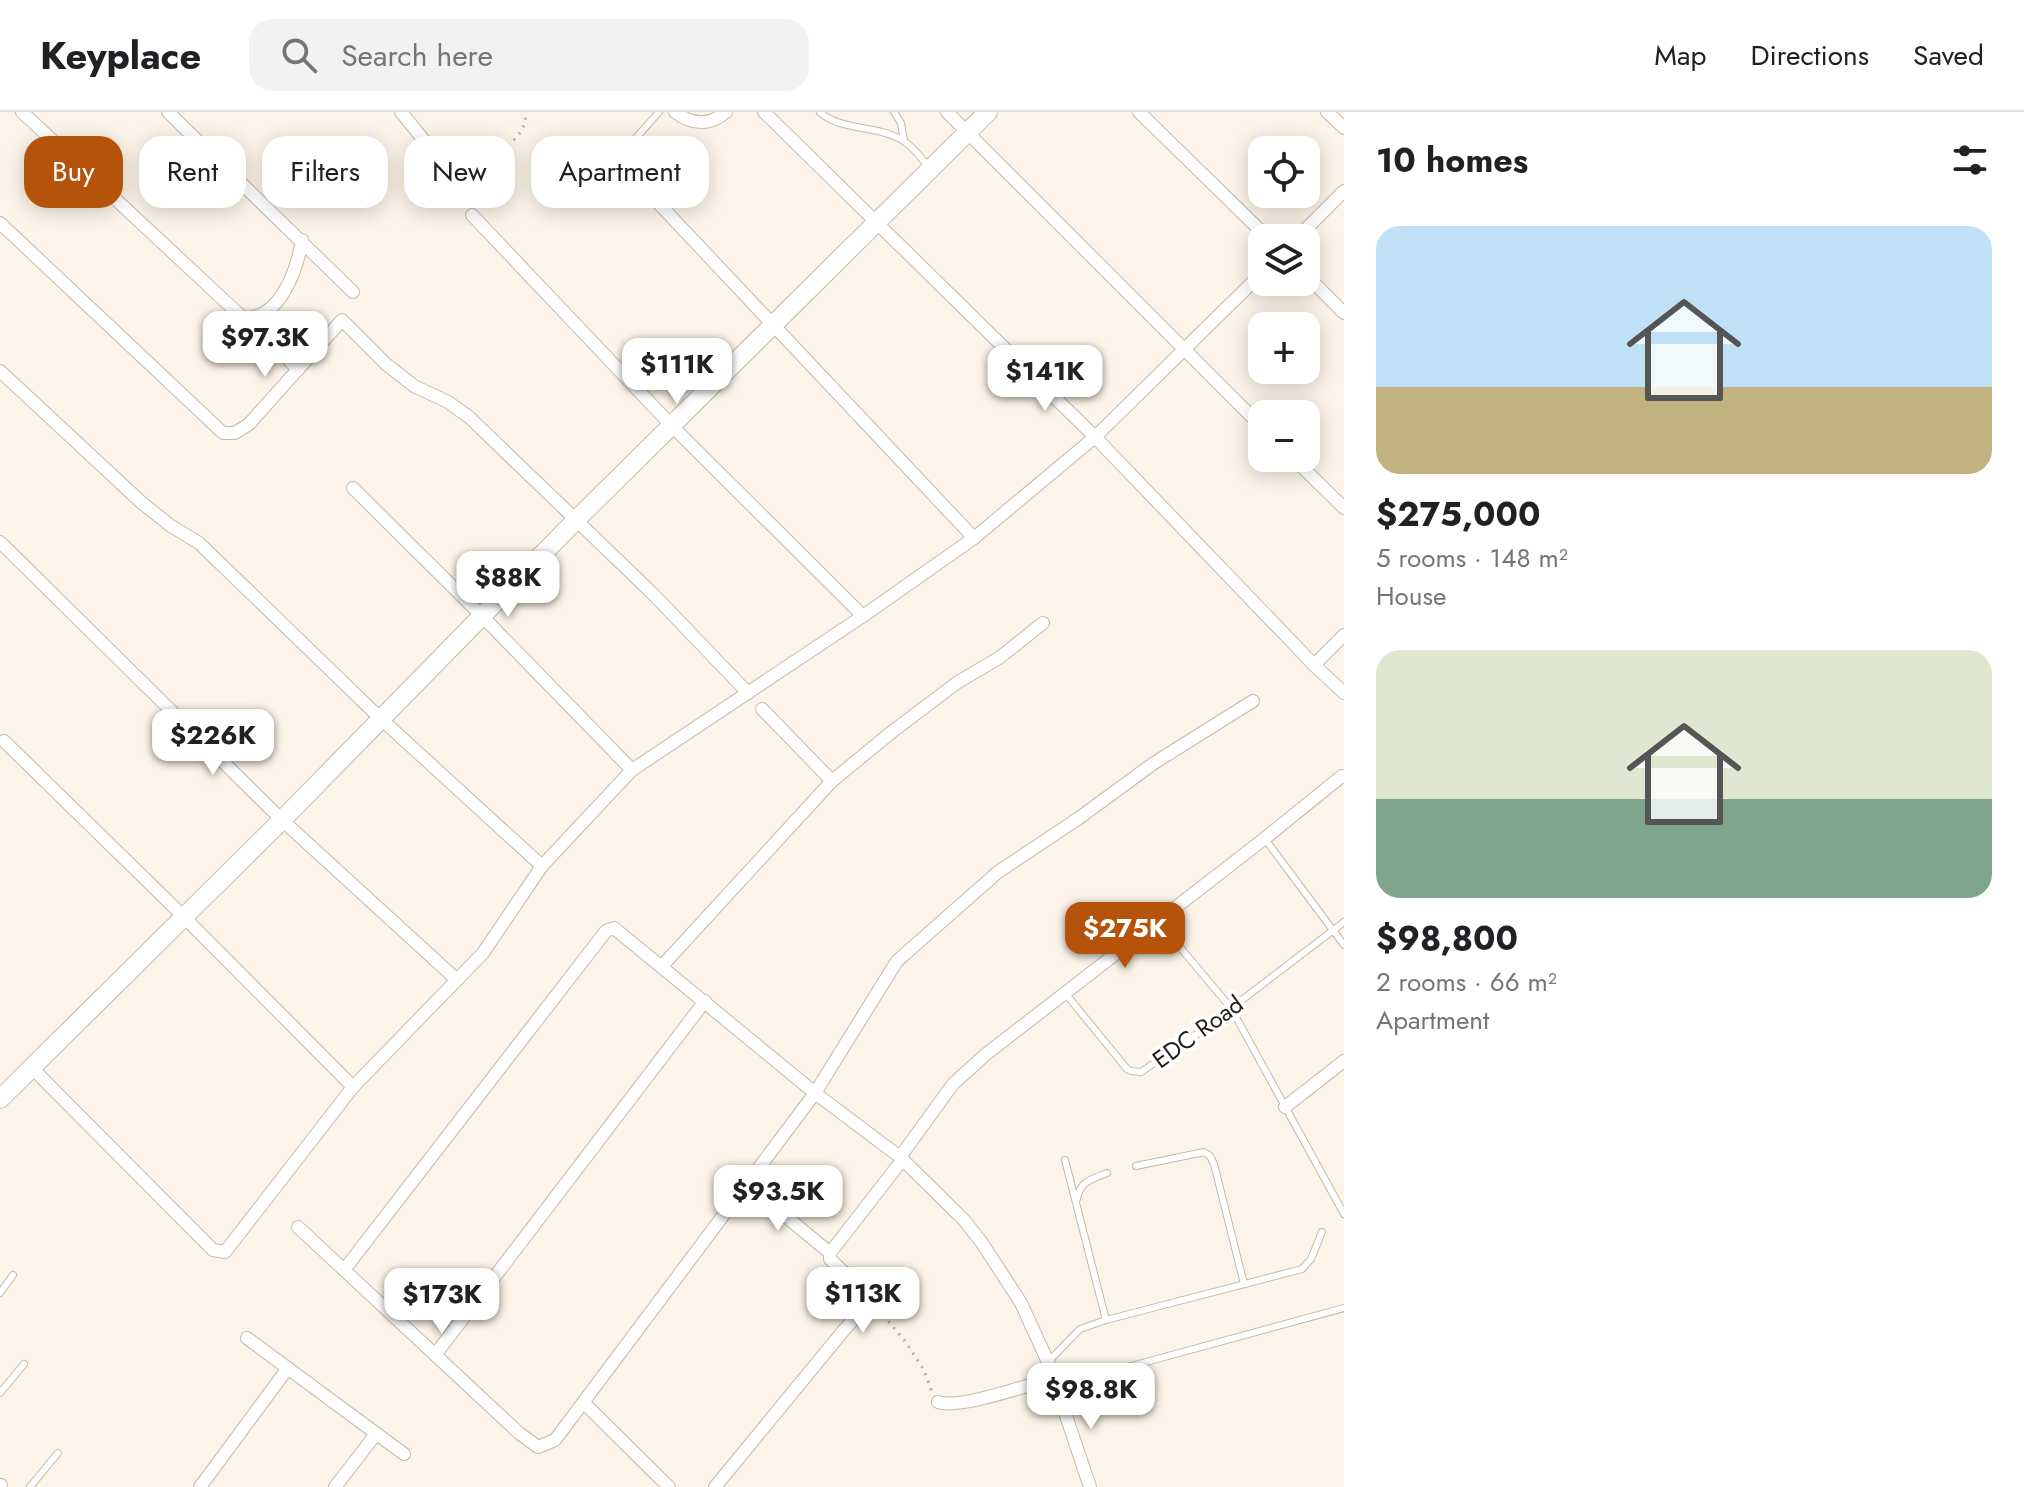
<!DOCTYPE html>
<meta charset="utf-8">
<style>
:root{--surface:#fff;--page:#f2f2f2;--text:#202124;--muted:#757577;--line:#e0e0e0;--accent:#b45309}
body{margin:0;font-family:Jost,sans-serif;background:var(--page);color:var(--text);height:100vh;display:flex;flex-direction:column;font-size:30px;white-space:nowrap}
*{box-sizing:border-box;margin:0}
p{font-size:26px;color:var(--muted)}
.icon{flex:none;width:44px;height:44px;fill:none;stroke:currentColor;stroke-width:2;stroke-linecap:round;stroke-linejoin:round}
.map{position:relative;flex:1;overflow:hidden}
.side{display:flex;flex-direction:column;background:var(--surface);width:680px}
.side>*{flex:none}
.banner{position:absolute;left:24px;top:24px;width:760px;height:72px;display:flex;gap:16px}
.buttons{position:absolute;left:1248px;top:24px;display:grid;gap:16px}
.buttons a{display:grid;place-items:center;width:72px;height:72px;border-radius:16px;background:var(--surface);box-shadow:0 4px 20px #0003;font-size:40px}
.price{position:absolute;translate:-50% -68px;padding:0 18px;border-radius:16px;background:#fff;color:#222;font-size:26px;line-height:52px;filter:drop-shadow(0 2px 4px #0008)}
.price::after{content:'';position:absolute;left:50%;top:48px;width:24px;height:18px;margin-left:-12px;background:inherit;clip-path:polygon(0 0,100% 0,50% 100%)}
.price.selected{background:var(--accent);color:#fff}
ul{padding:0;list-style:none}
li{display:grid;align-content:center;gap:16px;height:424px;padding:0 32px}
li span{display:grid;place-items:center;height:248px;border-radius:24px;color:#555}
li>.icon{margin-inline-start:auto}
span .icon{width:144px;height:144px;fill:#fffc;stroke-width:1}
li b{font-size:34px}
h2{display:flex;justify-content:space-between;align-items:center;height:96px;padding:0 32px;font-size:34px}
.chip{padding:0 28px;border-radius:24px;background:var(--surface);box-shadow:0 4px 20px #0003;font-size:28px;line-height:72px}
.chip.selected{background:var(--accent);color:#fff}
header{display:flex;align-items:center;gap:48px;box-sizing:border-box;height:112px;padding:0 40px;background:var(--surface);border-bottom:2px solid var(--line)}
header strong{font-size:38px}
nav{display:flex;gap:44px;margin-inline-start:auto;font-size:28px}
.search{width:560px;height:72px;background:var(--page);display:flex;align-items:center;gap:20px;box-sizing:border-box;padding:0 28px;border-radius:24px;color:var(--muted);font-size:30px}
main{display:flex;flex:1;min-height:0}
.map>svg:first-child{display:block}
.lines{fill:none;stroke-linecap:round;stroke-linejoin:round}
.lane-casing{stroke:#c1baae;stroke-width:8}
.street-casing{stroke:#c1baae;stroke-width:14}
.secondary-casing{stroke:#c1baae;stroke-width:20}
.path{stroke:#b5afa6;stroke-width:3;stroke-dasharray:2 6;stroke-linecap:butt}
.lane{stroke:#fff;stroke-width:6}
.street{stroke:#fff;stroke-width:12}
.secondary{stroke:#fff;stroke-width:18}
.labels{text-anchor:middle;stroke-width:8;stroke-linejoin:round;paint-order:stroke}
.street-label{font-size:24px;fill:#201d19;stroke:#fff}
</style>
<header>
<strong>Keyplace</strong>
<div class="search"><svg class="icon" aria-label="search" viewBox="0 0 24 24"><circle cx="10" cy="10" r="6"/><path d="M15 15l6 6"/></svg>Search here</div>
<nav><a>Map</a><a>Directions</a><a>Saved</a></nav>
</header>
<main>
<div class="map">
<svg width="1344" height="1375" viewBox="0 0 1344 1375">
<rect width="100%" height="100%" fill="#fcf4e8"/>
<g class="lines">
<g class="lane-casing">
<g id="lane">
<path d="M820,0c20,19 57,13 82,28 10,5 19,18 27,27"/>
<polyline points="894,0 901,11 904,28"/>
<polyline points="630,61 617,47 659,0"/>
<polyline points="1265,727 1344,833"/>
<polyline points="1158,809 1231,896 1344,1102"/>
<polyline points="1065,881 1127,957 1131,959 1141,960 1200,920 1344,810"/>
<polyline points="1065,1048 1106,1208"/>
<polyline points="1136,1054 1204,1040 1210,1044 1214,1052 1244,1172"/>
<path d="M1077,1087c3,-18 15,-20 30,-26"/>
<polyline points="0,1181 13,1163"/>
<polyline points="1048,1250 1080,1217 1106,1208 1302,1157 1311,1147 1322,1120"/>
<polyline points="1058,1274 1344,1196"/>
<polyline points="0,1281 24,1252"/>
<polyline points="30,1375 58,1341"/>
</g>
</g>
<g class="street-casing">
<g id="street">
<path d="M22,0l221,206c37,2 54,-48 59,-78"/>
<polyline points="168,0 353,180"/>
<polyline points="401,0 444,53"/>
<path d="M675,0c17,13 35,14 51,0"/>
<polyline points="764,0 1095,325 1314,553 1344,581"/>
<polyline points="947,0 1262,315"/>
<polyline points="1139,0 1268,126"/>
<polyline points="1327,0 1344,16"/>
<polyline points="630,61 974,426"/>
<polyline points="472,103 672,314 863,504"/>
<polyline points="0,111 223,321 235,321 249,312 342,208 386,252 414,274 448,290 469,305 653,482 748,581"/>
<polyline points="1297,126 1344,79"/>
<polyline points="1306,163 1344,201"/>
<polyline points="250,207 298,258"/>
<polyline points="0,259 142,391 171,414 199,431 380,606 542,754"/>
<polyline points="1293,346 1344,396"/>
<polyline points="353,376 482,504 632,658"/>
<polyline points="0,430 282,708 457,868"/>
<polyline points="1314,553 1344,523"/>
<polyline points="762,597 832,669"/>
<polyline points="4,629 184,805 353,975"/>
<polyline points="662,854 832,669 893,619 958,570 999,546 1043,511"/>
<polyline points="31,955 213,1138 225,1140 353,975 483,841 542,754 632,658 863,504 974,426 1095,325 1262,161"/>
<polyline points="1285,995 1344,949"/>
<polyline points="900,1045 953,972 985,943 1264,727 1342,664 1344,665"/>
<polyline points="748,1073 830,1141"/>
<polyline points="298,1115 519,1321 538,1335 555,1328 815,981 897,849 998,760 1079,706 1154,651 1253,589"/>
<polyline points="344,1158 606,819 614,816 815,981 900,1045 964,1108 982,1131 1021,1191 1048,1250 1090,1375"/>
<polyline points="247,1226 404,1342"/>
<polyline points="435,1243 705,889"/>
<path d="M938,1290c21,8 92,-18 116,-24"/>
<polyline points="584,1291 669,1375"/>
<polyline points="0,1374 1,1373"/>
<polyline points="200,1375 288,1256"/>
<polyline points="335,1375 376,1322"/>
<polyline points="715,1375 844,1218 868,1192 870,1187 869,1184 833,1150 830,1147 830,1141 903,1047"/>
</g>
</g>
<g class="secondary-casing">
<polyline id="secondary" points="0,987 282,708 576,408 988,0"/>
</g>
<g class="path">
<path d="M472,92c1,-8 1,-19 4,-26 10,-23 54,-37 49,-66"/>
<polyline points="878,1197 905,1229 924,1258 932,1280"/>
</g>
<use href="#lane" class="lane"/>
<use href="#street" class="street"/>
<use href="#secondary" class="secondary"/>
</g>
<g class="labels">
<g class="street-label">
<text transform="translate(1198 920) rotate(-36)" y="8">EDC Road</text>
</g>
</g>
</svg>
<div class="buttons">
<a><svg class="icon" aria-label="locate" viewBox="0 0 24 24"><circle cx="12" cy="12" r="6"/><path d="M12 2v4M12 18v4M2 12h4M18 12h4"/></svg></a>
<a><svg class="icon" aria-label="layers" viewBox="0 0 24 24"><path d="M12 4l9 5-9 5-9-5zM3 14l9 5 9-5"/></svg></a>
<a>+</a>
<a>−</a>
</div>
<b class="price" style="left:265px;top:267px">$97.3K</b>
<b class="price" style="left:677px;top:294px">$111K</b>
<b class="price" style="left:1045px;top:301px">$141K</b>
<b class="price" style="left:508px;top:507px">$88K</b>
<b class="price" style="left:213px;top:665px">$226K</b>
<b class="price selected" style="left:1125px;top:858px">$275K</b>
<b class="price" style="left:778px;top:1121px">$93.5K</b>
<b class="price" style="left:863px;top:1223px">$113K</b>
<b class="price" style="left:442px;top:1224px">$173K</b>
<b class="price" style="left:1091px;top:1319px">$98.8K</b>
<div class="banner">
<a class="chip selected">Buy</a>
<a class="chip">Rent</a>
<a class="chip">Filters</a>
<a class="chip">New</a>
<a class="chip">Apartment</a>
</div>
</div>
<section class="side">
<h2>10 homes<svg class="icon" aria-label="filters" viewBox="0 0 24 24"><path d="M4 7h16M4 17h16"/><circle cx="9" cy="7" r="2"/><circle cx="15" cy="17" r="2"/></svg></h2>
<ul>
<li><span style="background:linear-gradient(#bfe0f5 65%,#c2b280 0)"><svg class="icon" aria-label="home" viewBox="0 0 24 24"><path d="M3 11l9-7 9 7M6 9v11h12V9"/></svg></span><div><b>$275,000</b><p>5 rooms · 148 m²</p><p>House</p></div></li>
<li><span style="background:linear-gradient(#dfe7d0 60%,#7fa58c 0)"><svg class="icon" aria-label="home" viewBox="0 0 24 24"><path d="M3 11l9-7 9 7M6 9v11h12V9"/></svg></span><div><b>$98,800</b><p>2 rooms · 66 m²</p><p>Apartment</p></div></li>
</ul>
</section>
</main>
